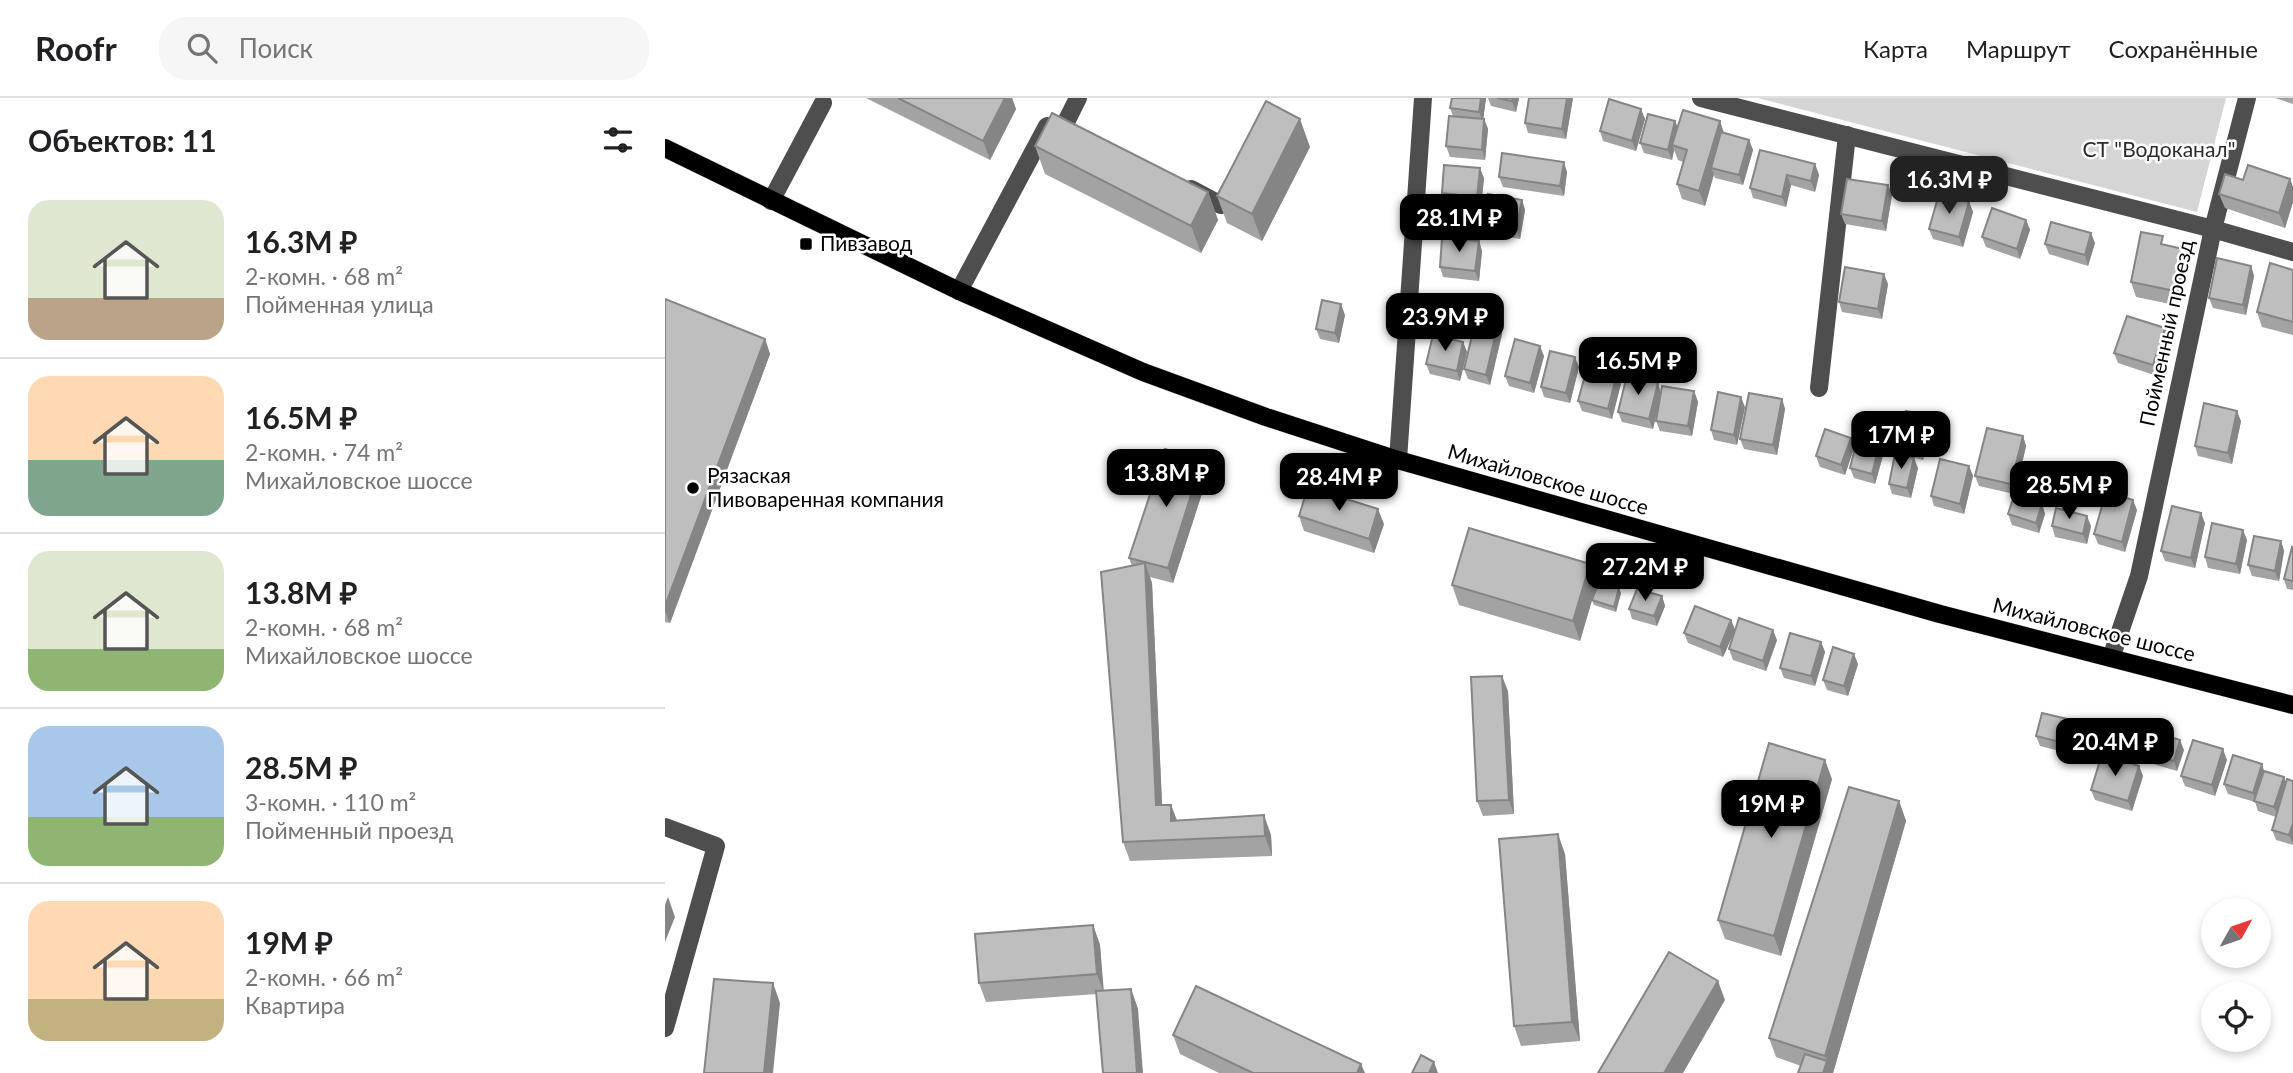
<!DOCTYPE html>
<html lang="ru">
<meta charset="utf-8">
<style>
:root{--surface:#fff;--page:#f6f6f6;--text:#202124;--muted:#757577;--line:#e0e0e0;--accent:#000}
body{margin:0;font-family:Lato,sans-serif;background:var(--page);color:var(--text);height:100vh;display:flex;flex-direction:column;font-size:26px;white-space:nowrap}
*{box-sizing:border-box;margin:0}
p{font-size:23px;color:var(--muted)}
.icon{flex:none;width:38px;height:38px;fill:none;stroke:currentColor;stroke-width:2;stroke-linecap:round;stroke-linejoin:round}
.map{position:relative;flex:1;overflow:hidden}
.side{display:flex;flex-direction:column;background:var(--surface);width:665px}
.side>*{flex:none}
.needle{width:46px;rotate:50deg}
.fabs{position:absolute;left:1536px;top:800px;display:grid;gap:14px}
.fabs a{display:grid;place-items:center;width:70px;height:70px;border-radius:50%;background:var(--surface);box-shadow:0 4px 10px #0003;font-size:35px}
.price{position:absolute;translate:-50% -60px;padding:0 16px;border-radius:14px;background:var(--accent);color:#fff;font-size:23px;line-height:46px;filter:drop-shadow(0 2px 4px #0008)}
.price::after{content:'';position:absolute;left:50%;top:42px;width:21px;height:16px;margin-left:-10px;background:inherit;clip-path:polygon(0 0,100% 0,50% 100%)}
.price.on{background:#222;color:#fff}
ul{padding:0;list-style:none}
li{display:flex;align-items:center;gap:21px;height:175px;padding:0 28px}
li+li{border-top:2px solid var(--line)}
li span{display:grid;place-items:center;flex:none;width:196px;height:140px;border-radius:21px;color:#555}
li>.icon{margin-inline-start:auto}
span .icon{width:84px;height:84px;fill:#fffc;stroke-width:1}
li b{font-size:30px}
h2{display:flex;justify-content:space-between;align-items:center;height:84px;padding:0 28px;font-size:30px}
header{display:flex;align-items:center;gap:42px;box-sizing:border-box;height:98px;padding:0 35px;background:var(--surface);border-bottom:2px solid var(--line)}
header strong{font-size:33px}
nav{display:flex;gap:38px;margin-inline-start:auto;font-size:24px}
.search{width:490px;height:63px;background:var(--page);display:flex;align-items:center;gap:18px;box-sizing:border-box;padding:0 24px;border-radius:28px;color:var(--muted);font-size:26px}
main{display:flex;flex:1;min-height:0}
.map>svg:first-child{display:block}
.green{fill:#d5d5d5}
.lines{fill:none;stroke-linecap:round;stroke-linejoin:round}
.major-casing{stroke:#dbdbdb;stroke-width:19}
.minor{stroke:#4e4e4e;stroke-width:18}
.major{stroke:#000;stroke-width:18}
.wall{fill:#a3a3a3}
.shaded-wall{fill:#858585}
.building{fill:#bebebe;stroke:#858585;stroke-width:2}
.poi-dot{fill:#000;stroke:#fff;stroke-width:2.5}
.labels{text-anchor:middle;stroke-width:5;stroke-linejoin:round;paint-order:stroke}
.park-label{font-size:21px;fill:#2c2c2c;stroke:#fff}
.poi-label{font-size:21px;fill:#000;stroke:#fff;text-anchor:start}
.street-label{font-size:21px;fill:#000;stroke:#fff}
</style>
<header>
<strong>Roofr</strong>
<div class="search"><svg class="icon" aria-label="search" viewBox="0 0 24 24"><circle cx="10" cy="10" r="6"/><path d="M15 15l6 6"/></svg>Поиск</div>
<nav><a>Карта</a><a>Маршрут</a><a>Сохранённые</a></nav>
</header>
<main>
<section class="side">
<h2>Объектов: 11<svg class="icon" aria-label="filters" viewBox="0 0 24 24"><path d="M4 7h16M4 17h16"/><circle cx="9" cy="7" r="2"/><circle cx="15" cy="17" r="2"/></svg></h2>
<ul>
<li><span style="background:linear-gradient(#dfe7d0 70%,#b9a48a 0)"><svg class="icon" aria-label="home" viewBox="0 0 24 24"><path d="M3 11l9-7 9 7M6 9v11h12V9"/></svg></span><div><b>16.3M ₽</b><p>2-комн. · 68 m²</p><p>Пойменная улица</p></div></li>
<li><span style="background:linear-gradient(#ffd9b3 60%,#7fa58c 0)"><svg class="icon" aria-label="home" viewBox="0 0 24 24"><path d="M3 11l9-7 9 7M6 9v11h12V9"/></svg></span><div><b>16.5M ₽</b><p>2-комн. · 74 m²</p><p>Михайловское шоссе</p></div></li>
<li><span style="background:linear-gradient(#dfe7d0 70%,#8fb573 0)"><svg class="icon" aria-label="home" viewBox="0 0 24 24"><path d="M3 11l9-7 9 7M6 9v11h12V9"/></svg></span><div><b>13.8M ₽</b><p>2-комн. · 68 m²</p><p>Михайловское шоссе</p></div></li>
<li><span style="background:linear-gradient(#a9c7e8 65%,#8fb573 0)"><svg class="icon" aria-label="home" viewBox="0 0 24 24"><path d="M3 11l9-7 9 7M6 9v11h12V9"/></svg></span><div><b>28.5M ₽</b><p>3-комн. · 110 m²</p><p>Пойменный проезд</p></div></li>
<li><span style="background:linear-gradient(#ffd9b3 70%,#c2b280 0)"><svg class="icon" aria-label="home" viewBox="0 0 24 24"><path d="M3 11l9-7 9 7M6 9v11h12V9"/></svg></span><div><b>19M ₽</b><p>2-комн. · 66 m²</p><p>Квартира</p></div></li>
</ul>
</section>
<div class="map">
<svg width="1628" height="975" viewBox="0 0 1628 975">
<rect width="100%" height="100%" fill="#fff"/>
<polygon class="green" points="1093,0 1561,0 1532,114"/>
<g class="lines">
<g class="major-casing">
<polyline id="major" points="0,50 294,193 478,274 601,319 733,362 1275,516 1628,607"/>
</g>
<g class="minor">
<polyline points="1036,0 1548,131 1628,154"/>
<polyline points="400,26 413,0"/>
<polyline points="526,91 556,107 567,87"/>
<polyline points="106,103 158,5"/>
<polyline points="294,193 382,28"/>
<polyline points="1154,290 1182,37"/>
<polyline points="733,362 758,0"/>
<polyline points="1446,560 1474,478 1548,131 1582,0"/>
<polyline points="0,729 51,748 0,930"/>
</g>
<use href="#major" class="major"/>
</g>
<g class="wall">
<polygon points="201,0 347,0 351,11 325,62"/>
<polygon points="821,0 818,21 819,21 823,31 820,62 785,59 781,48 788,18 785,10"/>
<polygon points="823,0 854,0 851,14 826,8"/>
<polygon points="864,0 908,0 901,41 863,35 860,25"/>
<polygon points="1610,0 1628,0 1628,6"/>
<polygon points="980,21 971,53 938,43 935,33"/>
<polygon points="1010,23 1013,30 1059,35 1084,42 1088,52 1078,87 1050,80 1049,76 1040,108 1017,101 1012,86 1018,64 1013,62 1009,52 1007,62 979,55 975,45"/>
<polygon points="370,48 543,94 553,122 536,155 380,76"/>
<polygon points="645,49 597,143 562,125 552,98"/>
<polygon points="1150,66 1154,77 1150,94 1126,87 1121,109 1088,100 1085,90"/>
<polygon points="902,74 899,98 838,89 834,79"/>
<polygon points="819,80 816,109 780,105 777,95"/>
<polygon points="1625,81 1628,89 1628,104 1620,130 1560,110 1554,96"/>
<polygon points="1223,87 1227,97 1221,133 1180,126 1176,116"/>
<polygon points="857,102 860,112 855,141 822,135 819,125"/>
<polygon points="1304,104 1308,114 1298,149 1268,141 1264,131"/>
<polygon points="1361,122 1365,132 1355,161 1321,149 1317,139"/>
<polygon points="814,143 817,153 814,183 778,179 775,169"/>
<polygon points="1430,145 1423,168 1384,156 1380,146"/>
<polygon points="1501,147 1518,151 1523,166 1515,208 1471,199 1466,184"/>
<polygon points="1586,168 1589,178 1581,217 1548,210 1544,200"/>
<polygon points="1628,172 1628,237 1597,229 1592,214"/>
<polygon points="1223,186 1217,221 1177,214 1174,204"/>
<polygon points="0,201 100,241 105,256 5,525 0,524"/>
<polygon points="680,217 674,245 655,241 651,231"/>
<polygon points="833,226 837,236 825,287 803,281 799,271"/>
<polygon points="1500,230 1504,240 1492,278 1453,265 1449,255"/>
<polygon points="798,244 802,254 795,283 765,276 761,266"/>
<polygon points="879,258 869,295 844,288 840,278"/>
<polygon points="956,260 960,270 947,321 917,313 913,303"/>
<polygon points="914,269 905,305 879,299 876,289"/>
<polygon points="1029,293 1033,304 1027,338 995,333 991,323 995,302 988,331 957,324 953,314 996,294"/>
<polygon points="1117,301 1120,311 1112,357 1079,351 1075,341"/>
<polygon points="1080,309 1072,347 1049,342 1046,332"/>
<polygon points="1262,317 1266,327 1258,362 1237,357 1233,347"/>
<polygon points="1576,323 1567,366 1533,358 1530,348"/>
<polygon points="1358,338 1361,348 1351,391 1380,390 1375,406 1377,406 1380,416 1374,435 1347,427 1343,416 1349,396 1314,388 1310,378"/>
<polygon points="1186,340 1189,350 1180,377 1155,369 1151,358"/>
<polygon points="1219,354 1210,386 1189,380 1185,370"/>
<polygon points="537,362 543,377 508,485 485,479 487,485 497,707 506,707 512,722 606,737 607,758 465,763 458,744 467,468 464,460"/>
<polygon points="1304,368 1308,378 1299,416 1269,408 1266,398"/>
<polygon points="1253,370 1246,400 1227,396 1224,386"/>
<polygon points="1472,412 1460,454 1433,446 1429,436"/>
<polygon points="634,418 719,426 709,455 639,433"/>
<polygon points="1540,425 1530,470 1500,463 1496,453"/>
<polygon points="1387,428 1426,428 1422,446 1390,439"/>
<polygon points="1582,442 1575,476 1543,470 1540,459"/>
<polygon points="1616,443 1619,453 1614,483 1587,478 1583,467"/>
<polygon points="1628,450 1628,492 1622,491 1619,481"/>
<polygon points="925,466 932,485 915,543 794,507 787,487"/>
<polygon points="956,495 951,514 929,507 927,502"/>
<polygon points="997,498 1000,508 992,528 967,521 964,511"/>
<polygon points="1066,522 1070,532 1058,559 1023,545 1019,535"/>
<polygon points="1112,542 1101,573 1068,562 1064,551"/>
<polygon points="1156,544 1160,554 1150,588 1119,580 1115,570"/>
<polygon points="1193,566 1183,598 1162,592 1158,582"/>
<polygon points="843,593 849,716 818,718 812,703"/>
<polygon points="1371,638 1432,638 1426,661 1375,648"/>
<polygon points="1519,652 1512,673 1478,663 1474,653"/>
<polygon points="1562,662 1550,698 1520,688 1516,678"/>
<polygon points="1474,668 1478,678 1467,713 1430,702 1426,692"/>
<polygon points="1599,673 1619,679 1621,685 1628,683 1628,747 1611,742 1607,732 1611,719 1593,713 1590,704 1563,696 1559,686"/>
<polygon points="1167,681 1116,858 1060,841 1053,822"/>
<polygon points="1234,703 1241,723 1168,975 1136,968 1111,959 1104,940"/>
<polygon points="900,756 915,943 856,948 849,928"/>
<polygon points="428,827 435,847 438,892 466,891 473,911 432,896 321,904 314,885"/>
<polygon points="508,937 692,975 554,975 515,956"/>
</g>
<g class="shaded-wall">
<polygon points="340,0 347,0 351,11 325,62 318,43"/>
<polygon points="816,0 821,0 818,24 814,14"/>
<polygon points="848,0 854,0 851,14 847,3"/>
<polygon points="902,0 908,0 901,41 897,31"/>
<polygon points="976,11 980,21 971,53 967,43"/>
<polygon points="635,21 645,49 597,143 587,116"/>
<polygon points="819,21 823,31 820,62 817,52"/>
<polygon points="1010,23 1014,33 1007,47 1009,52 1007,62 1003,52"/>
<polygon points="1055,23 1060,38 1046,70 1049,76 1040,108 1034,93"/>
<polygon points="1084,42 1088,52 1078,87 1074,77"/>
<polygon points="899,64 902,74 899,98 895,88"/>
<polygon points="1150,66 1154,77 1150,94 1146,83"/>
<polygon points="815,70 819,80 816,109 812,99"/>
<polygon points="1122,77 1126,87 1121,109 1117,99"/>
<polygon points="1625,81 1628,89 1628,104 1620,130 1614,115"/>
<polygon points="1223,87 1227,97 1221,133 1217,123"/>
<polygon points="543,94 553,122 536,155 526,128"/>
<polygon points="857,102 860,112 855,141 851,131"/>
<polygon points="1304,104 1308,114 1298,149 1294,139"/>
<polygon points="1361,122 1365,132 1355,161 1352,151"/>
<polygon points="1426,135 1430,145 1423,168 1420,157"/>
<polygon points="814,143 817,153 814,183 810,173"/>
<polygon points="1518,151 1523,166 1515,208 1510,193"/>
<polygon points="1586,168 1589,178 1581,217 1578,207"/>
<polygon points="1219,176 1223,186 1217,221 1213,211"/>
<polygon points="676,206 680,217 674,245 670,235"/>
<polygon points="833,226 837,236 825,287 821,277"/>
<polygon points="1500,230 1504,240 1492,278 1488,267"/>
<polygon points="100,241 105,256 5,525 0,513 0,508"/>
<polygon points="798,244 802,254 795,283 792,273"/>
<polygon points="875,248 879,258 869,295 865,285"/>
<polygon points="910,259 914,269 905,305 901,295"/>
<polygon points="956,260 960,270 947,321 943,311"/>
<polygon points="993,285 996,295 988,331 984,321"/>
<polygon points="1029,293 1033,304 1027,338 1023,328"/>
<polygon points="1076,299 1080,309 1072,347 1069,337"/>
<polygon points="1117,301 1120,311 1112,357 1108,347"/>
<polygon points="1572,313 1576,323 1567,366 1563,355"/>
<polygon points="1262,317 1266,327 1258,362 1254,352"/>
<polygon points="1358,338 1361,348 1350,397 1346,386"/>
<polygon points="1186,340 1189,350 1180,377 1176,367"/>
<polygon points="1215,344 1219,354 1210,386 1207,376"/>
<polygon points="1249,360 1253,370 1246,400 1242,390"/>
<polygon points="537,362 543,377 508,485 503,470"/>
<polygon points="1304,368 1308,378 1299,416 1295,406"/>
<polygon points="1376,380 1380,390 1373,414 1369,404"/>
<polygon points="1468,402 1472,412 1460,454 1457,444"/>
<polygon points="1377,406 1380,416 1374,435 1371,425"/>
<polygon points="713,411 719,426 709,455 704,441"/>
<polygon points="1536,415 1540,425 1530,470 1526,460"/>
<polygon points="1422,418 1426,428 1422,446 1418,436"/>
<polygon points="1578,432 1582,442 1575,476 1571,466"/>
<polygon points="1616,443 1619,453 1614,483 1610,473"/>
<polygon points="480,465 487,485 498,726 491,707"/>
<polygon points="925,466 932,485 915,543 908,523"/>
<polygon points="954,490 956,495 951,514 949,509"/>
<polygon points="997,498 1000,508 992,528 989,518"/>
<polygon points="1066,522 1070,532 1058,559 1055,549"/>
<polygon points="1108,532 1112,542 1101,573 1098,563"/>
<polygon points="1156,544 1160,554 1150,588 1146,578"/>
<polygon points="1189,556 1193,566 1183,598 1179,588"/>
<polygon points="837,578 843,593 849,716 844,702"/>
<polygon points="1428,627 1432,638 1426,661 1423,651"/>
<polygon points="1515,642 1519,652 1512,673 1509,663"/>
<polygon points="1558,651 1562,662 1550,698 1547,687"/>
<polygon points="1160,662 1167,681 1116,858 1109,838"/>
<polygon points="1597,666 1600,676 1592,705 1588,695"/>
<polygon points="1474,668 1478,678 1467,713 1463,703"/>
<polygon points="1619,679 1622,689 1613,719 1609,709"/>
<polygon points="1234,703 1241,723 1168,975 1158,975 1162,963 1160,958"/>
<polygon points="506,707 513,726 513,742 506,723"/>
<polygon points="599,717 606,737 607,758 600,738"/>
<polygon points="1628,725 1628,746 1624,737"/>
<polygon points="893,736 900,756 915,943 907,924"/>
<polygon points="3,799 10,819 0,844 0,807"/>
<polygon points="428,827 435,847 439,895 432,876"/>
<polygon points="1053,883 1060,902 1018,975 999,975"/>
<polygon points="108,885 115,905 108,975 99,975"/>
<polygon points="466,891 473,911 478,975 472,975"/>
<polygon points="769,964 773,975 764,975"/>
<polygon points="696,966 700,975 692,975"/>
</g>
<g class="building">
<polygon points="233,0 340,0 318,43"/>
<polygon points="787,0 816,0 814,14 785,10"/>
<polygon points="832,0 848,0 847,3"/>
<polygon points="864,0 902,0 897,31 860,25"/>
<polygon points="944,1 976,11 967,43 935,33"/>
<polygon points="601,3 635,21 587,116 552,98"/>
<polygon points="1018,12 1055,23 1034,93 1012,86 1022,52 1007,47"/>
<polygon points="387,15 543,94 526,128 370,48"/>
<polygon points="983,16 1010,23 1003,52 975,45"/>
<polygon points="784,18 819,21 817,52 781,48"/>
<polygon points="1056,34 1084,42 1074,77 1046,70"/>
<polygon points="1095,52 1150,66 1146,83 1122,77 1117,99 1085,90"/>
<polygon points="837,55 899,64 895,88 834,79"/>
<polygon points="779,67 815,70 812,99 777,95"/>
<polygon points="1583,67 1625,81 1614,115 1554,96 1560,76 1578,82"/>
<polygon points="1182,81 1223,87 1217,123 1176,116"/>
<polygon points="823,96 857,102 851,131 819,125"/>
<polygon points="1274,96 1304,104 1294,139 1264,131"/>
<polygon points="1327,110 1361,122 1352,151 1317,139"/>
<polygon points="1386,124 1426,135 1420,157 1380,146"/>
<polygon points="1476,134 1498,138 1496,146 1518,151 1510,193 1466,184"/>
<polygon points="777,140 814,143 810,173 775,169"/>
<polygon points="1552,160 1586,168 1578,207 1544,200"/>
<polygon points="1605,165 1628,172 1628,224 1592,214"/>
<polygon points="1180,169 1219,176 1213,211 1174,204"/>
<polygon points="0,201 100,241 0,508"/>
<polygon points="657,202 676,206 670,235 651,231"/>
<polygon points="1462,218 1500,230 1488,267 1449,255"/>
<polygon points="811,221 833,226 821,277 799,271"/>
<polygon points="768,237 798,244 792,273 761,266"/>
<polygon points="850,241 875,248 865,285 840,278"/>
<polygon points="927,252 956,260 943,311 913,303"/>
<polygon points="885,253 910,259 901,295 876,289"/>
<polygon points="962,277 993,285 984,321 953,314"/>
<polygon points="997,288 1029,293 1023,328 991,323"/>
<polygon points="1053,294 1076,299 1069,337 1046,332"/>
<polygon points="1084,295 1117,301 1108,347 1075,341"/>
<polygon points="1539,305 1572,313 1563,355 1530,348"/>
<polygon points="1241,313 1262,317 1254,352 1233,347"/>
<polygon points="1322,330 1358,338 1346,386 1310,378"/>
<polygon points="1160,331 1186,340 1176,367 1151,358"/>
<polygon points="1193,338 1215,344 1207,376 1185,370"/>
<polygon points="500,351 537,362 503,470 464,460"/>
<polygon points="1230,356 1249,360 1242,390 1224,386"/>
<polygon points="1275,361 1304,368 1295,406 1266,398"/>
<polygon points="1357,374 1376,380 1369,404 1377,406 1371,425 1343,416"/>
<polygon points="643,389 713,411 704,441 634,418"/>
<polygon points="1441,394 1468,402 1457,444 1429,436"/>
<polygon points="1507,408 1536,415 1526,460 1496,453"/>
<polygon points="1391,410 1422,418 1418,436 1387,428"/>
<polygon points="1547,425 1578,432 1571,466 1540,459"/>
<polygon points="804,430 925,466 908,523 787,487"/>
<polygon points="1589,438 1616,443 1610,473 1583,467"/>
<polygon points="1627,449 1628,450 1628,483 1619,481"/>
<polygon points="480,465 491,707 506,707 506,723 599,717 600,738 458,744 436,474"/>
<polygon points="934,483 954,490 949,509 927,502"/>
<polygon points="972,491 997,498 989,518 964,511"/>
<polygon points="1030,508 1066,522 1055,549 1019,535"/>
<polygon points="1074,520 1108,532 1098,563 1064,551"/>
<polygon points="1125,535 1156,544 1146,578 1115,570"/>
<polygon points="1168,549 1189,556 1179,588 1158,582"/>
<polygon points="837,578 844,702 812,703 806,579"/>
<polygon points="1377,615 1428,627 1423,651 1371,638"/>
<polygon points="1481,632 1515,642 1509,663 1474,653"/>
<polygon points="1528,642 1558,651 1547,687 1516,678"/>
<polygon points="1104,645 1160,662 1109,838 1053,822"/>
<polygon points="1437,656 1474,668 1463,703 1426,692"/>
<polygon points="1568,657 1597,666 1588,695 1559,686"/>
<polygon points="1599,673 1619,679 1609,709 1589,703"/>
<polygon points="1622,681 1628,683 1628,725 1624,737 1607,732"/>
<polygon points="1184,689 1234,703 1160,958 1104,940"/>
<polygon points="893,736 907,924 849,928 834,741"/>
<polygon points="428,827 432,876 314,885 310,836"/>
<polygon points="1004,854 1053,883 999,975 933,975"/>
<polygon points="49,881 108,885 99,975 39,975"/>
<polygon points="531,888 696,966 692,975 588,975 508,937"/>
<polygon points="466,891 472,975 438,975 431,893"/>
<polygon points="1140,956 1162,963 1158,975 1133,975"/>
<polygon points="756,957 769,964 764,975 747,975"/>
</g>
<g class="poi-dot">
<rect x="134" y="139" width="14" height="14" rx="3.5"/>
<circle cx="28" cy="390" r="7"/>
</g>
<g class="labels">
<g class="park-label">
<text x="1494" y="59">СТ "Водоканал"</text>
</g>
<g class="poi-label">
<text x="155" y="153">Пивзавод</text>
<text x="42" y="385">Рязаская<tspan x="42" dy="24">Пивоваренная компания</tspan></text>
</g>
<g class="street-label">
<text transform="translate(1502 235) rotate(-78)" y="7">Пойменный проезд</text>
<text transform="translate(883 382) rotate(16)" y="7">Михайловское шоссе</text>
<text transform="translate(1429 532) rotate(14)" y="7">Михайловское шоссе</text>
</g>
</g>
</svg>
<div class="fabs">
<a><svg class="needle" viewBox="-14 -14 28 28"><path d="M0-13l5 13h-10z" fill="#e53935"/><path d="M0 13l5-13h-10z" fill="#757577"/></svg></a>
<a><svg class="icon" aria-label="locate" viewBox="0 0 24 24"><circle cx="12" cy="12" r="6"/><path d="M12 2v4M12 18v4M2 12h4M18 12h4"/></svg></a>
</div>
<b class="price on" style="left:1284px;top:118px">16.3M ₽</b>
<b class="price" style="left:794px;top:156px">28.1M ₽</b>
<b class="price" style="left:780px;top:255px">23.9M ₽</b>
<b class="price" style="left:973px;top:299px">16.5M ₽</b>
<b class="price" style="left:1236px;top:373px">17M ₽</b>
<b class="price" style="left:501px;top:411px">13.8M ₽</b>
<b class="price" style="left:674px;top:415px">28.4M ₽</b>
<b class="price" style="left:1404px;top:423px">28.5M ₽</b>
<b class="price" style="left:980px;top:505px">27.2M ₽</b>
<b class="price" style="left:1450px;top:680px">20.4M ₽</b>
<b class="price" style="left:1106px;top:742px">19M ₽</b>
</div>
</main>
